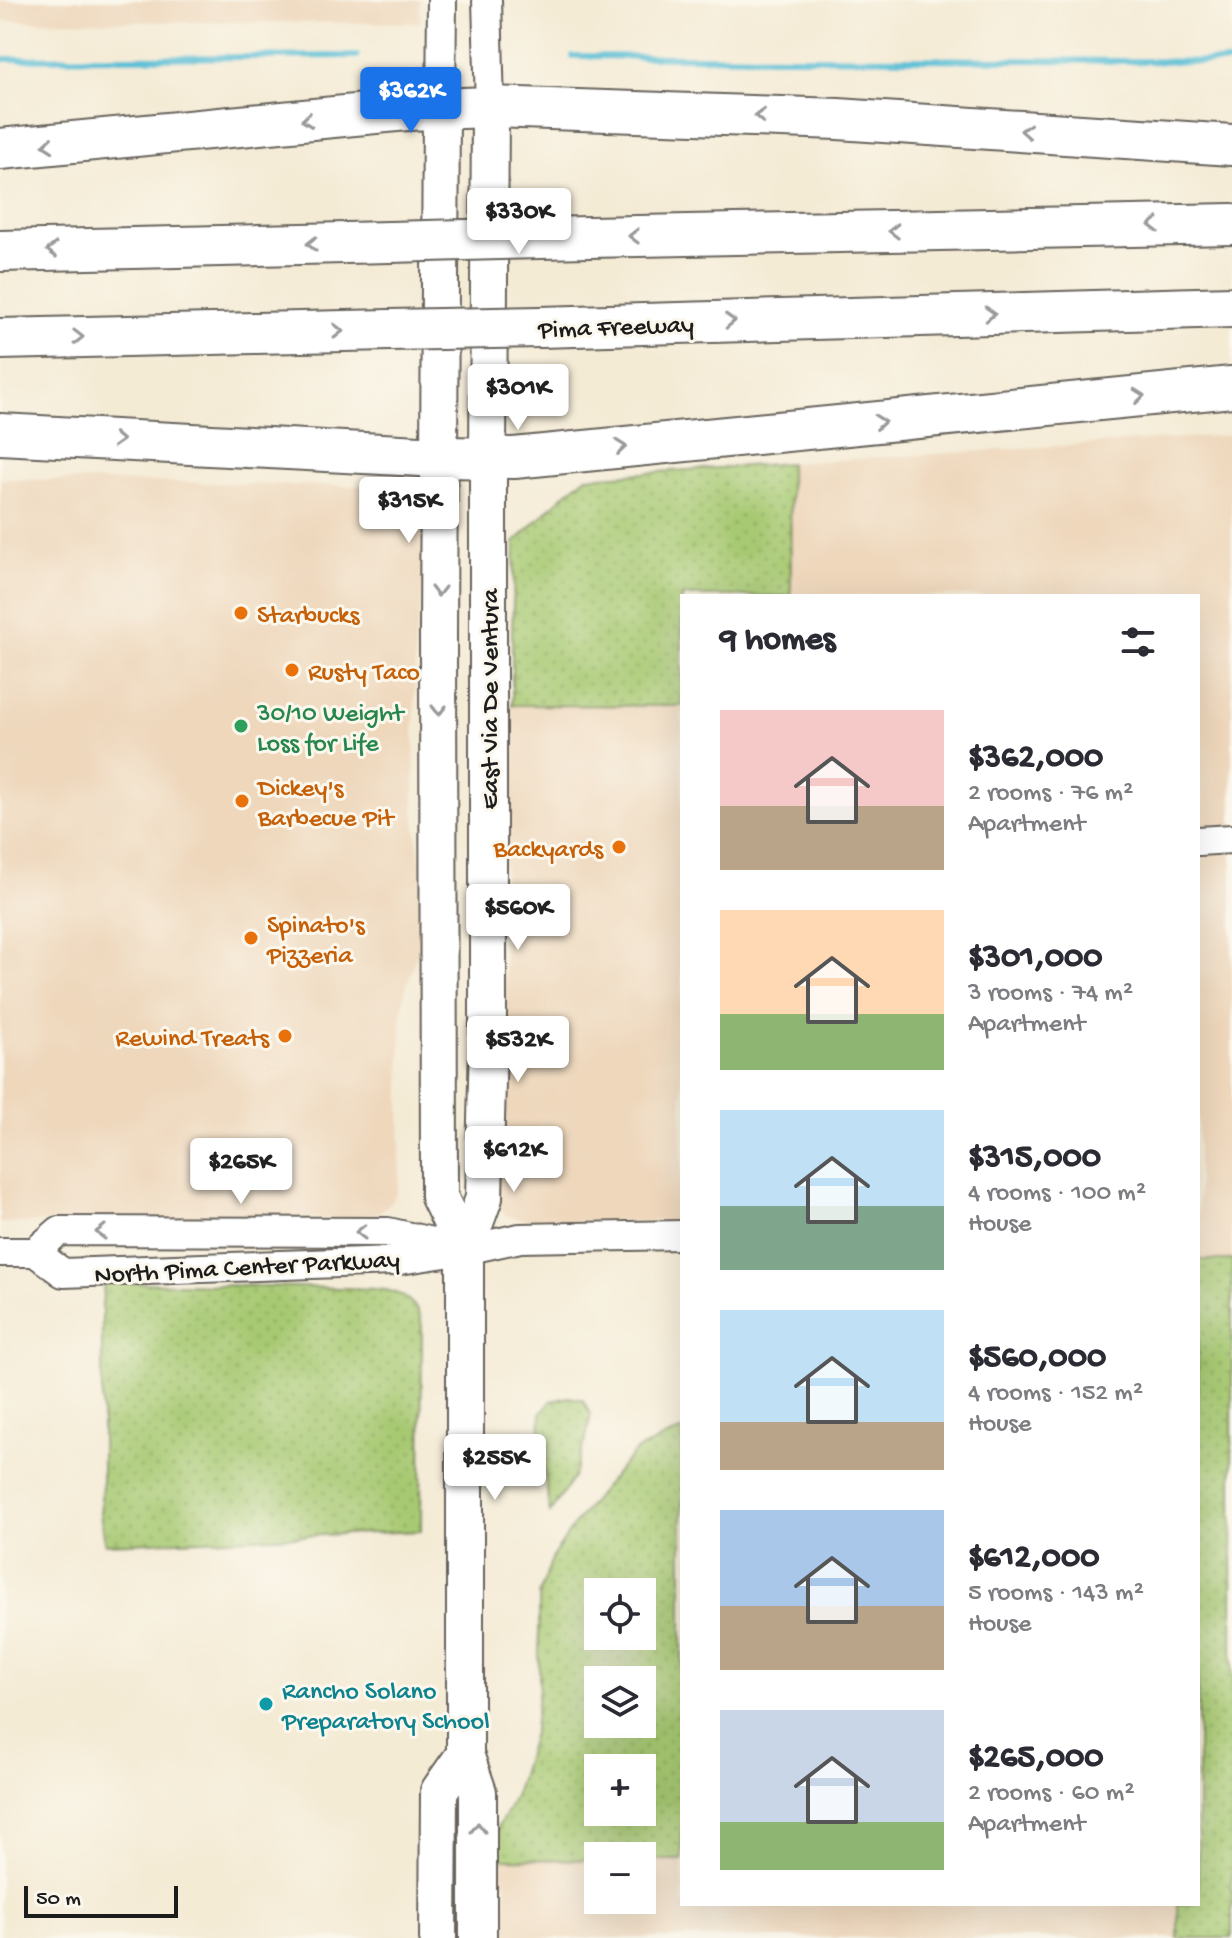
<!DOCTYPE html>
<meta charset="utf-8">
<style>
:root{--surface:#fff;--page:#f2f2f3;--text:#2b2b33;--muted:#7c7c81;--accent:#1a73e8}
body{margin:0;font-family:"Gochi Hand",sans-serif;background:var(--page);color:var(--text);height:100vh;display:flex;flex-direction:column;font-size:30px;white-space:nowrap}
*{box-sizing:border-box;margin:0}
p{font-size:26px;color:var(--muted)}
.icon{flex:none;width:44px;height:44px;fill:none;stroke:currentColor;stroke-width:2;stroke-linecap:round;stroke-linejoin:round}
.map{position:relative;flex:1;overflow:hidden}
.panel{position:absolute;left:680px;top:594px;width:520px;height:1312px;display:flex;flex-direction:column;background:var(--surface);border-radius:0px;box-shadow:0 8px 32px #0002}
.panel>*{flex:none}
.tools{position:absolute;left:584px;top:1578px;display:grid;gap:16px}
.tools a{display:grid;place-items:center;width:72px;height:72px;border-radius:0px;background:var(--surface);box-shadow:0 8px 32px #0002;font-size:40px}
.scale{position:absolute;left:24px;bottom:20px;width:154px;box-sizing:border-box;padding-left:8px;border:4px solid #1c1c1c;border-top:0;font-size:22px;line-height:28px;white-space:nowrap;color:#1c1c1c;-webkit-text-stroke:6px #fbf7ec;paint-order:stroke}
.price{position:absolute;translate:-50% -68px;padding:0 18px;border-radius:8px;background:#fff;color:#222;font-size:26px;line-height:52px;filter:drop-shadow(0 2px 4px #0008)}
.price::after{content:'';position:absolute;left:50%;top:48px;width:24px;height:18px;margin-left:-12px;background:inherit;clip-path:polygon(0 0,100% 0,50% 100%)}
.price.on{background:var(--accent);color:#fff}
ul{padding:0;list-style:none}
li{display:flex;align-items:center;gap:24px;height:200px;padding:0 40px}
li span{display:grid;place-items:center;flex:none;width:224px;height:160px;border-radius:0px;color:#555}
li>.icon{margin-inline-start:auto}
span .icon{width:96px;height:96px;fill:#fffc;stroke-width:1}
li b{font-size:34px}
h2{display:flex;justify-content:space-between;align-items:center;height:96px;padding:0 40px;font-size:34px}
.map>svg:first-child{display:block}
.built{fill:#eed7bb}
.grass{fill:url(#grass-dots);stroke:#627247;stroke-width:2;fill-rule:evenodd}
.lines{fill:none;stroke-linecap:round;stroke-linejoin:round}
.stream{stroke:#58bed5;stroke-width:6}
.minor-casing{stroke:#68645d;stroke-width:32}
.major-casing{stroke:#68645d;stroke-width:40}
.highway-casing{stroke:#68645d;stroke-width:44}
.minor{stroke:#fff;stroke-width:28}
.major{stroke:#fff;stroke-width:36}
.highway{stroke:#fff;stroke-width:40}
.highway-bridge-casing{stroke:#68645d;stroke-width:44;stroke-linecap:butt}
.highway-bridge{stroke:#fff;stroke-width:40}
.oneway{stroke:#999}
.food-dot{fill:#e8710a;stroke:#fbf7ec;stroke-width:3}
.leisure-dot{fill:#2e9e5b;stroke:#fbf7ec;stroke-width:3}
.culture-dot{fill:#0f9aa8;stroke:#fbf7ec;stroke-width:3}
.labels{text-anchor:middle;stroke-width:6;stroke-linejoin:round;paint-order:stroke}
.street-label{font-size:26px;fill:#1c1c1c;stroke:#fbf7ec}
.food-label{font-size:26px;fill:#c56008;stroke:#fbf7ec;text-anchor:start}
.leisure-label{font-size:26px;fill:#27864d;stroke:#fbf7ec;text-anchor:start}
.culture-label{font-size:26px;fill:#0d838f;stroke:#fbf7ec;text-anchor:start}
</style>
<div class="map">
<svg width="1232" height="1938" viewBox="0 0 1232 1938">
<defs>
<pattern id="grass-dots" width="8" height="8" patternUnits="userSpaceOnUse" patternTransform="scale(2)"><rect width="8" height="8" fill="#a7c972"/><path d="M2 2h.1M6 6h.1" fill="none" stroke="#8fac62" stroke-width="1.8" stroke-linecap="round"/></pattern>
</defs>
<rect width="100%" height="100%" fill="#fbf7ec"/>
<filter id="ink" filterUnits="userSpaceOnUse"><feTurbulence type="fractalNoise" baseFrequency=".0125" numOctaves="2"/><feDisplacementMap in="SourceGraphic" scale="16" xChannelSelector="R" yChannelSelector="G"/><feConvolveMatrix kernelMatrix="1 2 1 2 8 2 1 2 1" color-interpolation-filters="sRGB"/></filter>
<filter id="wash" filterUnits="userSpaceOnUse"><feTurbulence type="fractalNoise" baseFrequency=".006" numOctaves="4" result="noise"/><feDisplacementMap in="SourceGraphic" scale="32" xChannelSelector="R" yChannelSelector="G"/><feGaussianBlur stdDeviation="1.8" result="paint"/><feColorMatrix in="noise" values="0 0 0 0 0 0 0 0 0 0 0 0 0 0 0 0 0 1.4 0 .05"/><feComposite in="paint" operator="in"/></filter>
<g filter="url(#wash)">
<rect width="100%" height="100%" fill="#f4ebd5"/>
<g class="built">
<polygon points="0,0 420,0 420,23 0,21"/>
<polygon points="1232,435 1232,1260 1198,1260 1198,596 791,596 790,463"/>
<polygon points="0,479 400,487 411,495 419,508 424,533 425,576 415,642 414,810 425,903 423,936 405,991 401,1016 400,1178 397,1192 389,1204 376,1215 343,1218 0,1223"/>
<polygon points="504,704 682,706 682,1221 532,1221 506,1216 499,1206 495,1178 505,1131"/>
<polygon points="497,1859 598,1860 598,1900 642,1900 642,1860 682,1860 682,1904 1178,1904 1178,1938 506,1938 506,1885 500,1876"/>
</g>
<g class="grass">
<polygon points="790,463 791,596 682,596 682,706 512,705 512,634 515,542 564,495 586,477"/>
<polygon points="1198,1260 1232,1260 1232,1938 1178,1938 1178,1904 1198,1904"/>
<path d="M104,1282l274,7c23,2 41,13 44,37l-1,205 -316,13 -5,-31 2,-28v-179z"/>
<polygon points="569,1397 583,1400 591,1415 585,1442 573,1478 550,1513 540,1442 541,1414 551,1401"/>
<path d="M682,1430v430h-40v-4h-44v4l-101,-1 1,-33 9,-14 10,-23 17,-60 5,-43v-91l14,-39 24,-35 38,-47 22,-24zM642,1592v44h-44v-44zM598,1680h44v44h-44zM642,1768v44h-44v-44z"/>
</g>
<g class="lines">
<g class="stream">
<polyline points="573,56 1232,62"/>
<polyline points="0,59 357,56"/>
</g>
</g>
</g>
<g filter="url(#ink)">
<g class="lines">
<g class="minor-casing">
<g id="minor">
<polyline points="487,0 490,107"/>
<polyline points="441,108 442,0"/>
<polyline points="1198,841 1232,839"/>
<polyline points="0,1252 35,1252 63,1273 393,1261 465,1250 520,1238 682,1235"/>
<polyline points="35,1252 59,1231 388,1232 449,1246"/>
</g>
</g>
<g class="major-casing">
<g id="major">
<polyline points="441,108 438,632 439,1197 465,1250"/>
<polyline points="438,1938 439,1791 465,1754"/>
<polyline points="478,1938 478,1792 465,1754 465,1250 484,1198 488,1042 488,459 490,107"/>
</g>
</g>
<g class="highway-casing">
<g id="highway">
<polyline points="0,149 407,110 490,107 838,119 1232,145"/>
<polyline points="540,238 1232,224"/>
<polyline points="0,251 390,242"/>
<polyline points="540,327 1232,307"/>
<polyline points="0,339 389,330"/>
<polyline points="0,434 439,457 514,458 1232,387"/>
</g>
</g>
<use href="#minor" class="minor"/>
<use href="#major" class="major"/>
<use href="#highway" class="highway"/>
<g class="highway-bridge-casing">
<g id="highway-bridge">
<polyline points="390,242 540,238"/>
<polyline points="389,330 540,327"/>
</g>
</g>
<use href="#highway-bridge" class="highway-bridge"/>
</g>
<defs><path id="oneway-chevron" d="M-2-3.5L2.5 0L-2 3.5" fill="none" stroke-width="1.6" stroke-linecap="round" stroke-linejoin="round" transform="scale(2)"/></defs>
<g class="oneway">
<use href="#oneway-chevron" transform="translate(760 116) rotate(-178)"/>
<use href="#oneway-chevron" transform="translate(307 120) rotate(174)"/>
<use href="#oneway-chevron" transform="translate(1026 131) rotate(-176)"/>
<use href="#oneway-chevron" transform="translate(48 145) rotate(175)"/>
<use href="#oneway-chevron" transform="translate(1154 225) rotate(179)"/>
<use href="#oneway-chevron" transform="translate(894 231) rotate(179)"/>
<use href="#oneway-chevron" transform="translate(634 236) rotate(179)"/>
<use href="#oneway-chevron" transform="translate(312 244) rotate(179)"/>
<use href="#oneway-chevron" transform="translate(52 250) rotate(179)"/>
<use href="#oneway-chevron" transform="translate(990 314) rotate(-2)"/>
<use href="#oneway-chevron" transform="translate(730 321) rotate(-2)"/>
<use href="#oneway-chevron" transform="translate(338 331) rotate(-1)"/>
<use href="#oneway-chevron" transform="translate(78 337) rotate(-1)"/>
<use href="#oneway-chevron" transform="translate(1139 396) rotate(-6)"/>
<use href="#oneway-chevron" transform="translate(880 422) rotate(-6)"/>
<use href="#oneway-chevron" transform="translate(118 440) rotate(3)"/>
<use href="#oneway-chevron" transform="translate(621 447) rotate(-6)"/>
<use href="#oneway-chevron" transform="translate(438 591) rotate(90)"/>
<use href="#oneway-chevron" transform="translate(439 710) rotate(90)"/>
<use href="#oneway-chevron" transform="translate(101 1232) rotate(-180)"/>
<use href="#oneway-chevron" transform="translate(361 1232) rotate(-180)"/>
<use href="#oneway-chevron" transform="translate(478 1828) rotate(-90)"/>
</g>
</g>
<g class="food-dot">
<circle cx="241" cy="613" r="8"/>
<circle cx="292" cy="670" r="8"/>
<circle cx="242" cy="801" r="8"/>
<circle cx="619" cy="847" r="8"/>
<circle cx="251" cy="938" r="8"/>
<circle cx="285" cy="1036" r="8"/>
</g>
<circle class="leisure-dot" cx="241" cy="726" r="8"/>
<circle class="culture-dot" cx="266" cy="1704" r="8"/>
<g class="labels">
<g class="street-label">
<text transform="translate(616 325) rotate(-2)" y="9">Pima Freeway</text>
<text transform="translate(488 699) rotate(-90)" y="9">East Via De Ventura</text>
<text transform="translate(247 1265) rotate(-3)" y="9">North Pima Center Parkway</text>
</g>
<g class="food-label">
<text x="257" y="622">Starbucks</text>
<text x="308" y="679">Rusty Taco</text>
<text x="258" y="795">Dickey's<tspan x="258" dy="30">Barbecue Pit</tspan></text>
<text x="603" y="856" text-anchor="end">Backyards</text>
<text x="267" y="932">Spinato's<tspan x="267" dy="30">Pizzeria</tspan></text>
<text x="269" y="1045" text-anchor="end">Rewind Treats</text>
</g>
<g class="leisure-label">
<text x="257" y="720">30/10 Weight<tspan x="257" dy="30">Loss for Life</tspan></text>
</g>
<g class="culture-label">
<text x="282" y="1698">Rancho Solano<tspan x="282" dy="30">Preparatory School</tspan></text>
</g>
</g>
</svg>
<div class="tools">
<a><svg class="icon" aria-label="locate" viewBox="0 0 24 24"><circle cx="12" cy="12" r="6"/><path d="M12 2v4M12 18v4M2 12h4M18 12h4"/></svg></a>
<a><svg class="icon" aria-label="layers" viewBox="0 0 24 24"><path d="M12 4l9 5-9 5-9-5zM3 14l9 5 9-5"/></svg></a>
<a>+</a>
<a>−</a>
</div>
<div class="scale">50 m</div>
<b class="price on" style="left:411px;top:135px">$362K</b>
<b class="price" style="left:519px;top:256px">$330K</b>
<b class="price" style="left:518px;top:432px">$301K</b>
<b class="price" style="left:409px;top:545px">$315K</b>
<b class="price" style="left:518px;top:952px">$560K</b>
<b class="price" style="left:518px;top:1084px">$532K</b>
<b class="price" style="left:514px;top:1194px">$612K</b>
<b class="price" style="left:241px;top:1206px">$265K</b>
<b class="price" style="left:495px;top:1502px">$255K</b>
<section class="panel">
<h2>9 homes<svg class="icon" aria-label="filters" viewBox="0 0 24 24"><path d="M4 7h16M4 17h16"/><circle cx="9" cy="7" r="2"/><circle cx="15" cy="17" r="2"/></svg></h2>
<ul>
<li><span style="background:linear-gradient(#f6c9c9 60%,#b9a48a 0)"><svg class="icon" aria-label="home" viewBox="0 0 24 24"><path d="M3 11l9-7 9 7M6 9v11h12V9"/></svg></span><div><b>$362,000</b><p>2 rooms · 76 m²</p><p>Apartment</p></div></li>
<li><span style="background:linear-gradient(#ffd9b3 65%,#8fb573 0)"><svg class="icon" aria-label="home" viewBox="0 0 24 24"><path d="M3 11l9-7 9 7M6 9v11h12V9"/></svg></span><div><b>$301,000</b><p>3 rooms · 74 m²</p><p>Apartment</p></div></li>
<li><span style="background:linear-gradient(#bfe0f5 60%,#7fa58c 0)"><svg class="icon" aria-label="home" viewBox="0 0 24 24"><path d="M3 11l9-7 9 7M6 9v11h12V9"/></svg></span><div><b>$315,000</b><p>4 rooms · 100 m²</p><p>House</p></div></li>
<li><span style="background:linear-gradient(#bfe0f5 70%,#b9a48a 0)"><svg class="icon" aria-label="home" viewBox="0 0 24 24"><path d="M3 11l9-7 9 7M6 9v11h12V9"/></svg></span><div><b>$560,000</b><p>4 rooms · 152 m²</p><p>House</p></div></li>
<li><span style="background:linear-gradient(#a9c7e8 60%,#b9a48a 0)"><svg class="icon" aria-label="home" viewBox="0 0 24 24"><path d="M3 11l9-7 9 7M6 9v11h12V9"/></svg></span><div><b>$612,000</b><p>5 rooms · 143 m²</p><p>House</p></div></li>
<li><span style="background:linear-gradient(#c9d6e8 70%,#8fb573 0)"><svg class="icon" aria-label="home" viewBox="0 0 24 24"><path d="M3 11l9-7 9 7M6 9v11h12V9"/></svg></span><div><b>$265,000</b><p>2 rooms · 60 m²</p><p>Apartment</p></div></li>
</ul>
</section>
</div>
